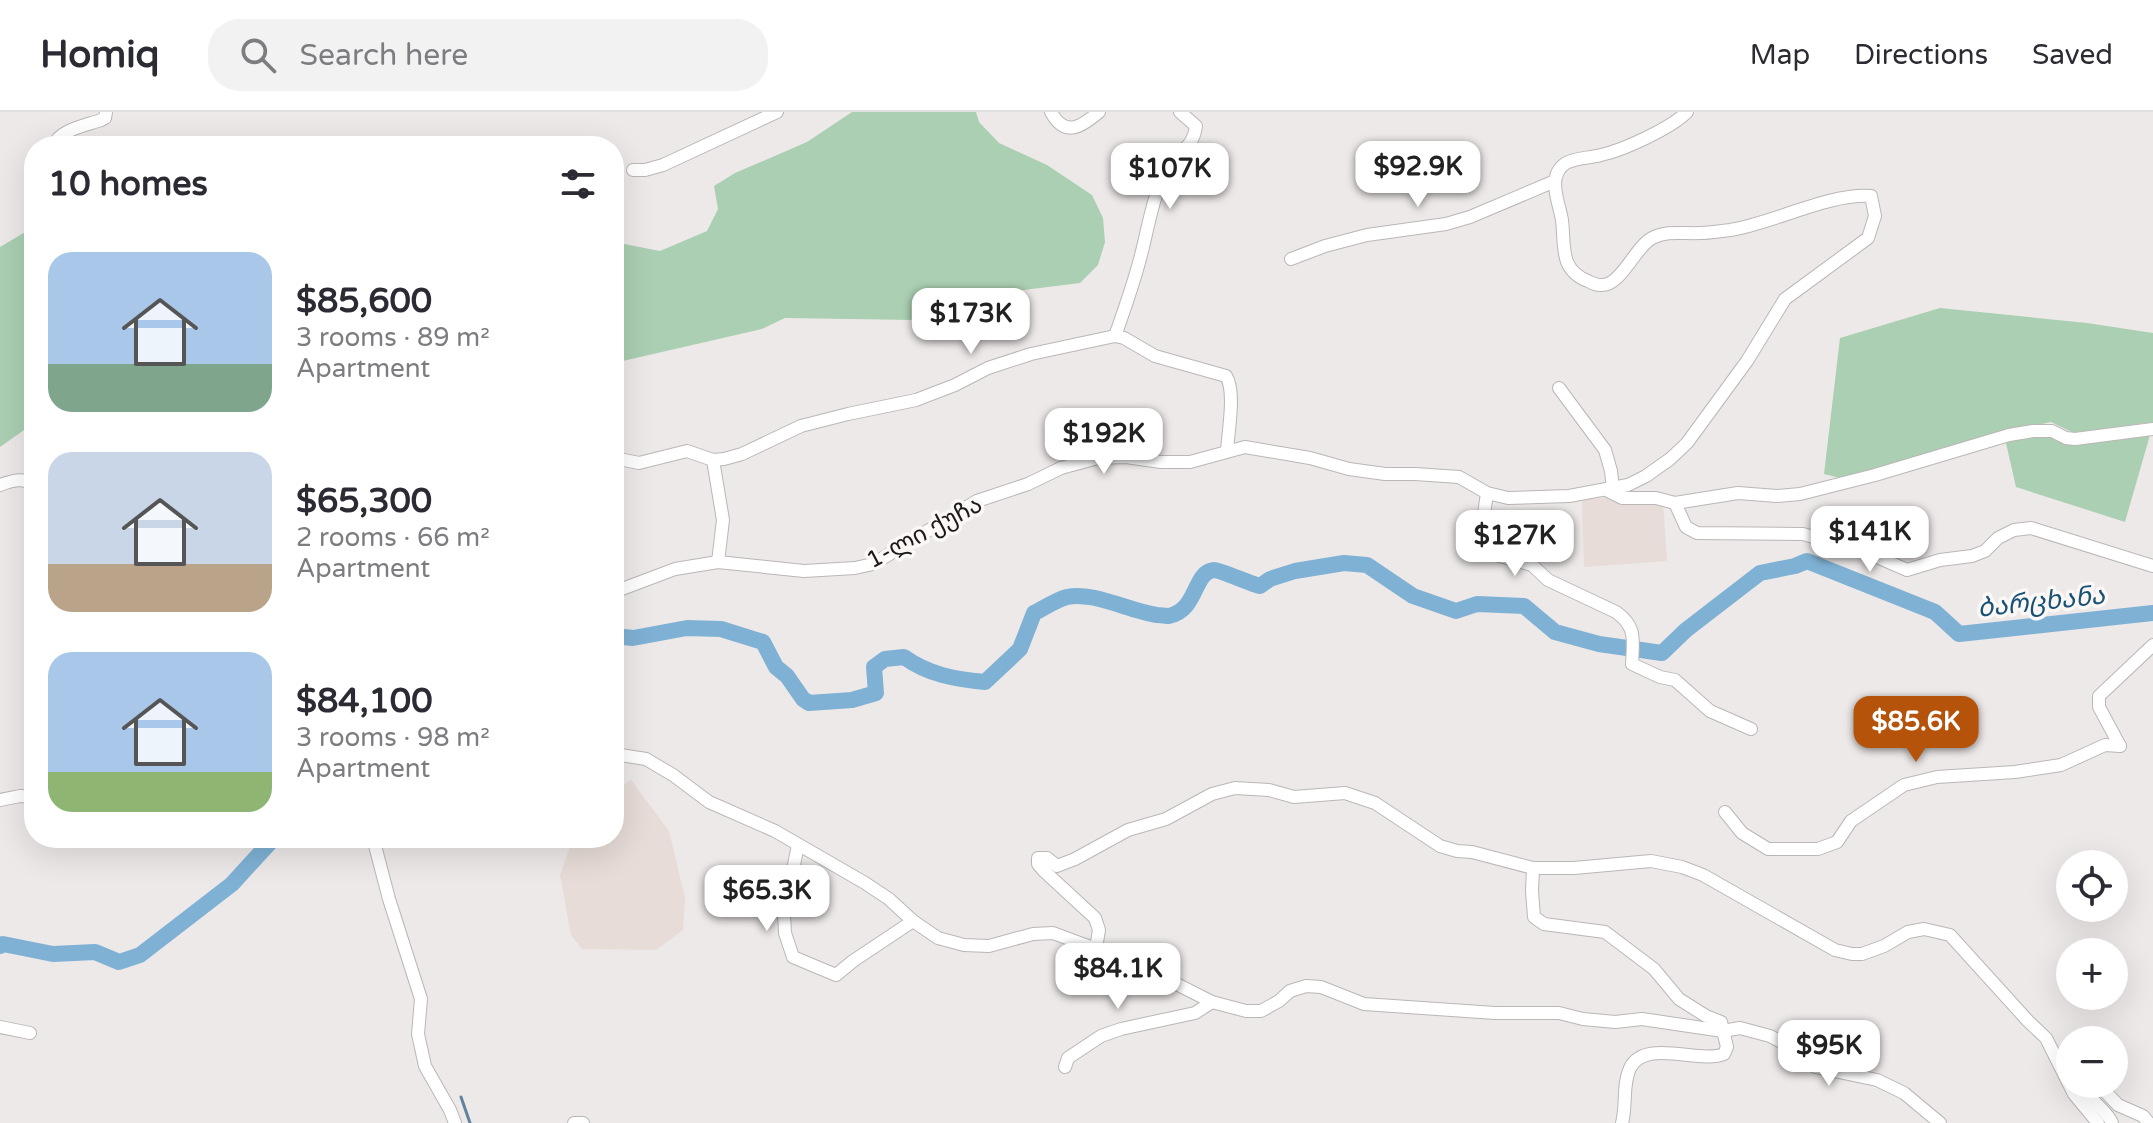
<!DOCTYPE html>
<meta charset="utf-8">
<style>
:root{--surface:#fff;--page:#f2f2f3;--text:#2b2b33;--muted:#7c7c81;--line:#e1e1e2;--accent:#b45309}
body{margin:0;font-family:"Varela Round","Noto Sans Georgian",sans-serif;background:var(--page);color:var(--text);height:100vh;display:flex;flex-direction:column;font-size:30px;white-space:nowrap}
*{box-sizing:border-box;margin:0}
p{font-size:26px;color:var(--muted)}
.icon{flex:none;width:44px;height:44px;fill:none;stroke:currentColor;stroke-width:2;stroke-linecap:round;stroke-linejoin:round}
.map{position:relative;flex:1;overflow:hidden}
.sheet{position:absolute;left:24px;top:24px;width:600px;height:712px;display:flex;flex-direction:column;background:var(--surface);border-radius:32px;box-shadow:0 8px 32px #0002}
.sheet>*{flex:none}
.buttons{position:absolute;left:2056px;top:738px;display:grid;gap:16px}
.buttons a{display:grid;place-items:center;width:72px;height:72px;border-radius:50%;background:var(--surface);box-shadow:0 8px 32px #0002;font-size:40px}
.price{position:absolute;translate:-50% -68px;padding:0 18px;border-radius:16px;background:#fff;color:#222;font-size:26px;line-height:52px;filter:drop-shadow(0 2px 4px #0008)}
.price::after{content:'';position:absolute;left:50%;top:48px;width:24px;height:18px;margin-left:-12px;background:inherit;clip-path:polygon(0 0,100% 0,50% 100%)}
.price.current{background:var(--accent);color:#fff}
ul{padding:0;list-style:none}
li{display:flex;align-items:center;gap:24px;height:200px;padding:0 24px}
li span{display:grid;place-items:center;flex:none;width:224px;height:160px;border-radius:24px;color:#555}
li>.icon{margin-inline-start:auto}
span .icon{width:96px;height:96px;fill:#fffc;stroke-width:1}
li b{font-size:34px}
h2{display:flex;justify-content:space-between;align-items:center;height:96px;padding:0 24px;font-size:34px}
header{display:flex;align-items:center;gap:48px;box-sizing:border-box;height:112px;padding:0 40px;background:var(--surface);border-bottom:2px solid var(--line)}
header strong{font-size:38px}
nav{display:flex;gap:44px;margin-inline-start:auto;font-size:28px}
.search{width:560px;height:72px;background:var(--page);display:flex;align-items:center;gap:20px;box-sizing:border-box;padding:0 28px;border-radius:32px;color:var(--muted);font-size:30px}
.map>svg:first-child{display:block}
.built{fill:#e7dcd7}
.green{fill:#abcfb2}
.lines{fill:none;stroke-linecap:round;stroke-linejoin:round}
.stream{stroke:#61839d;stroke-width:3}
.river{stroke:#7fb1d5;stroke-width:16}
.minor-casing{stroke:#bab7b6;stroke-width:14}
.minor{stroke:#fff;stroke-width:12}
.labels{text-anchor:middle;stroke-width:7;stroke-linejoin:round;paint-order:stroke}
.street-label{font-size:24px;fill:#1b1919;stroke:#faf7f5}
.water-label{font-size:26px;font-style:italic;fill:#175175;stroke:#faf7f5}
</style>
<header>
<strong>Homiq</strong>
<div class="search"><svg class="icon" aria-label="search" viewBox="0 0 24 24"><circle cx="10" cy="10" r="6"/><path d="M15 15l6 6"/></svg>Search here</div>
<nav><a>Map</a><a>Directions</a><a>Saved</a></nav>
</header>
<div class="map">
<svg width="2153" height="1011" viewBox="0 0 2153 1011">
<rect width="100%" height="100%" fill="#ede9e8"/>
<g class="built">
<polygon points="1611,385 1624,393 1663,392 1667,449 1584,455 1582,388"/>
<polygon points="631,668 669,719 685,786 683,818 656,838 582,837 571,823 560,763 573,726 614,726 614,679"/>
</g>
<g class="green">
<polygon points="852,0 976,0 979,10 999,31 1047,53 1092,83 1103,106 1105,130 1098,153 1080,171 1008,180 959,191 938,204 914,208 785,206 762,217 614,251 614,130 660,139 707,119 718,97 714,74 735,61 807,30"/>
<polygon points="32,116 34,118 34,311 0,335 0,135"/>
<polygon points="1940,196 2087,211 2153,221 2153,310 2074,321 2051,310 2016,318 1844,367 1824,362 1840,226"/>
<polygon points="2150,323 2125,410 2016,375 2006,331 2020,324"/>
</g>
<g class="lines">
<polyline class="stream" points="461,985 470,1011"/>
<g class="river">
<path d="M614,524l19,2 54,-10 34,1 42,13 13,25 11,9 16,23 6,4 43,-3 24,-7 -2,-26 11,-8 19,-2c25,18 51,22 81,25l35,-33 14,-36c10,-5 22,-13 33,-16 26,-6 62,14 90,18 2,0 10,1 12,1 29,-6 24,-44 45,-46 6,0 37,14 46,16l10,-7 25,-8 49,-8 23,2 46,31 43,15 21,-7 47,2 31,26 44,12 63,9 24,-23 74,-57 35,-7 12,-5 128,51 24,22 194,-21"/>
<polyline points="0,834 3,832 53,842 95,840 119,850 140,843 232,772 274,726"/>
</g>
<g class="minor-casing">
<g id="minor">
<path d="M1051,0c14,26 30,15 48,0"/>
<path d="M53,34c8,-17 31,-20 48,-26l4,-2 1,-6"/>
<polyline points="633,58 645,58 663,53 777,0"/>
<polyline points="1291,147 1325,134 1367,123 1446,112 1470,105 1555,69"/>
<path d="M1115,224c9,-25 18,-51 25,-77 8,-30 12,-60 26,-89 9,-19 27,-19 30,-44l-16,-14"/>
<polyline points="1559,276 1605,338 1611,359 1613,377"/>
<path d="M614,346l25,5 48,-12 26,9 11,-1 18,-5 59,-28 47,-12 68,-14 39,-15 33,-17 43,-14 84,-18 9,2 31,18 71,20c10,15 2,56 1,75"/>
<polyline points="713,348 723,408 718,450"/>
<path d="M0,373c11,-4 23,-8 34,-1"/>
<polyline points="1606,378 1622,386 1656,386 1675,391 1686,415 1697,421 1803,422 1868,441 1907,458 1940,448 1972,444 1985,439 1998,426 2014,418 2031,416 2153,454"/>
<path d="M1487,381l-7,49 5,10 47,13 16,15 68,32c21,15 17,28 16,52l28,13 15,3 35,31 41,18"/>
<polyline points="1675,391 1738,381 1777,384 1800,382 1875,363 2009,323 2033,319 2052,319 2066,326 2075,327 2153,317"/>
<path d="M614,480l61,-23 43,-7 86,9 51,-3 18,-4 104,-63 51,-17 33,-16 37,-10 28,-1 35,5h29l55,-15 65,11 39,11 36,5h30l44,3 28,16 21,5 61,-2 59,-11 18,-9 24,-17 17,-16 60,-82 38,-62 83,-61 7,-22 -4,-20c-42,-3 -97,27 -141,34 -10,1 -20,3 -30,3 -16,1 -33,-3 -48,5 -18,10 -31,49 -52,47 -5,0 -8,-2 -12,-4 -29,-11 -23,-36 -26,-61 -3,-18 -16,-44 4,-57 9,-5 24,-5 35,-8 23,-5 70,-27 86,-43"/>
<polyline points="2120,634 2099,595 2099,584 2153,533"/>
<polyline points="614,642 646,647 673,663 709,690 775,719 865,771 889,787 913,809 938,826 964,833 989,834 1033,822 1053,821 1139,853 1212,890 1246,899 1261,899 1279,889 1290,879 1306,874 1321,875 1364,892 1495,901 1559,901 1583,907 1615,910 1642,907 1723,919 1740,916 1770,924 1802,941 1815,955 1877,968 1904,981 1940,1011"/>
<polyline points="0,688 20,684 34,685"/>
<polyline points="1725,700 1742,721 1768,737 1818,737 1837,730 1851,709 1904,673 1937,665 2015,660 2061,653 2105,633 2120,634"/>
<polyline points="373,726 389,787 421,887 418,922 425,954 450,998 455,1011"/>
<polyline points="798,733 784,802 785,821 793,845 836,863 853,849 913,809"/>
<polyline points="1096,836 1099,818 1095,806 1043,758 1038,752 1038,746 1047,746 1057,754 1075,747 1128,718 1166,707 1212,682 1235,676 1269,678 1294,685 1345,681 1375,691 1440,734 1457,739 1472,740 1533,756"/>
<polyline points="0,915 30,921"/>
<polyline points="1065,955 1068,946 1101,924 1121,917 1195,901 1212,890"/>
<path d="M2087,972c0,18 19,24 25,39"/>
<polyline points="2098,972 2118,993 2143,1004 2149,1011"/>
<polyline points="574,1011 583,1011"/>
<path d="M1622,1011c5,-18 0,-38 8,-55 15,-30 69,-4 94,-14l3,-7 -6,-25 -15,-6 -27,-17 -25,-30 -49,-37 -61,-8 -10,-7 -2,-26 1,-23h41l77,-7 31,6 21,8 132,75 17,4h10l22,-8 24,-14 16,-3 26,6 78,86 18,17 28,56 24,29"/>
</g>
</g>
<use href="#minor" class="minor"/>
</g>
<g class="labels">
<g class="street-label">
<text transform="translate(924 420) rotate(-28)" y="8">1-ლი ქუჩა</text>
</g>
<g class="water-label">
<text transform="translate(2041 489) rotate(-6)" y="9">ბარცხანა</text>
</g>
</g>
</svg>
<div class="buttons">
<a><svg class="icon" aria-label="locate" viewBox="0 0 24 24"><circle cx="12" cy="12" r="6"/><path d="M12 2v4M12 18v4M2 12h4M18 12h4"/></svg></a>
<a>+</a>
<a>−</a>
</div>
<b class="price" style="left:1418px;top:97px">$92.9K</b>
<b class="price" style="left:1170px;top:99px">$107K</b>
<b class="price" style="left:971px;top:244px">$173K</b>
<b class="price" style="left:1104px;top:364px">$192K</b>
<b class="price" style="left:1870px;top:462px">$141K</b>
<b class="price" style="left:1515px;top:466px">$127K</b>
<b class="price current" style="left:1916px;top:652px">$85.6K</b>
<b class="price" style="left:767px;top:821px">$65.3K</b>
<b class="price" style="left:1118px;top:899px">$84.1K</b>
<b class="price" style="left:1829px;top:976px">$95K</b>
<section class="sheet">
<h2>10 homes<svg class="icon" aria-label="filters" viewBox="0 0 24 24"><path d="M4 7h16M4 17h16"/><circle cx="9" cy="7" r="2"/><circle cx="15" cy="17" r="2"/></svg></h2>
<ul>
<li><span style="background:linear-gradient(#a9c7e8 70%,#7fa58c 0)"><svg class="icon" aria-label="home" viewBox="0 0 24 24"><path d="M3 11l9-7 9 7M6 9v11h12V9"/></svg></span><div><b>$85,600</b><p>3 rooms · 89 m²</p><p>Apartment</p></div></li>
<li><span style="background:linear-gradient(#c9d6e8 70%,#b9a48a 0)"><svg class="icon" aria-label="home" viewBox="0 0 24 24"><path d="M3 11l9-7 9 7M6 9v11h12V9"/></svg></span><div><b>$65,300</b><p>2 rooms · 66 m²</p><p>Apartment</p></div></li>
<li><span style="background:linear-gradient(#a9c7e8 75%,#8fb573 0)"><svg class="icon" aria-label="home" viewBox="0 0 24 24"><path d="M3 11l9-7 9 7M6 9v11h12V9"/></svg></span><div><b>$84,100</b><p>3 rooms · 98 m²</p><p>Apartment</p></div></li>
</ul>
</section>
</div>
